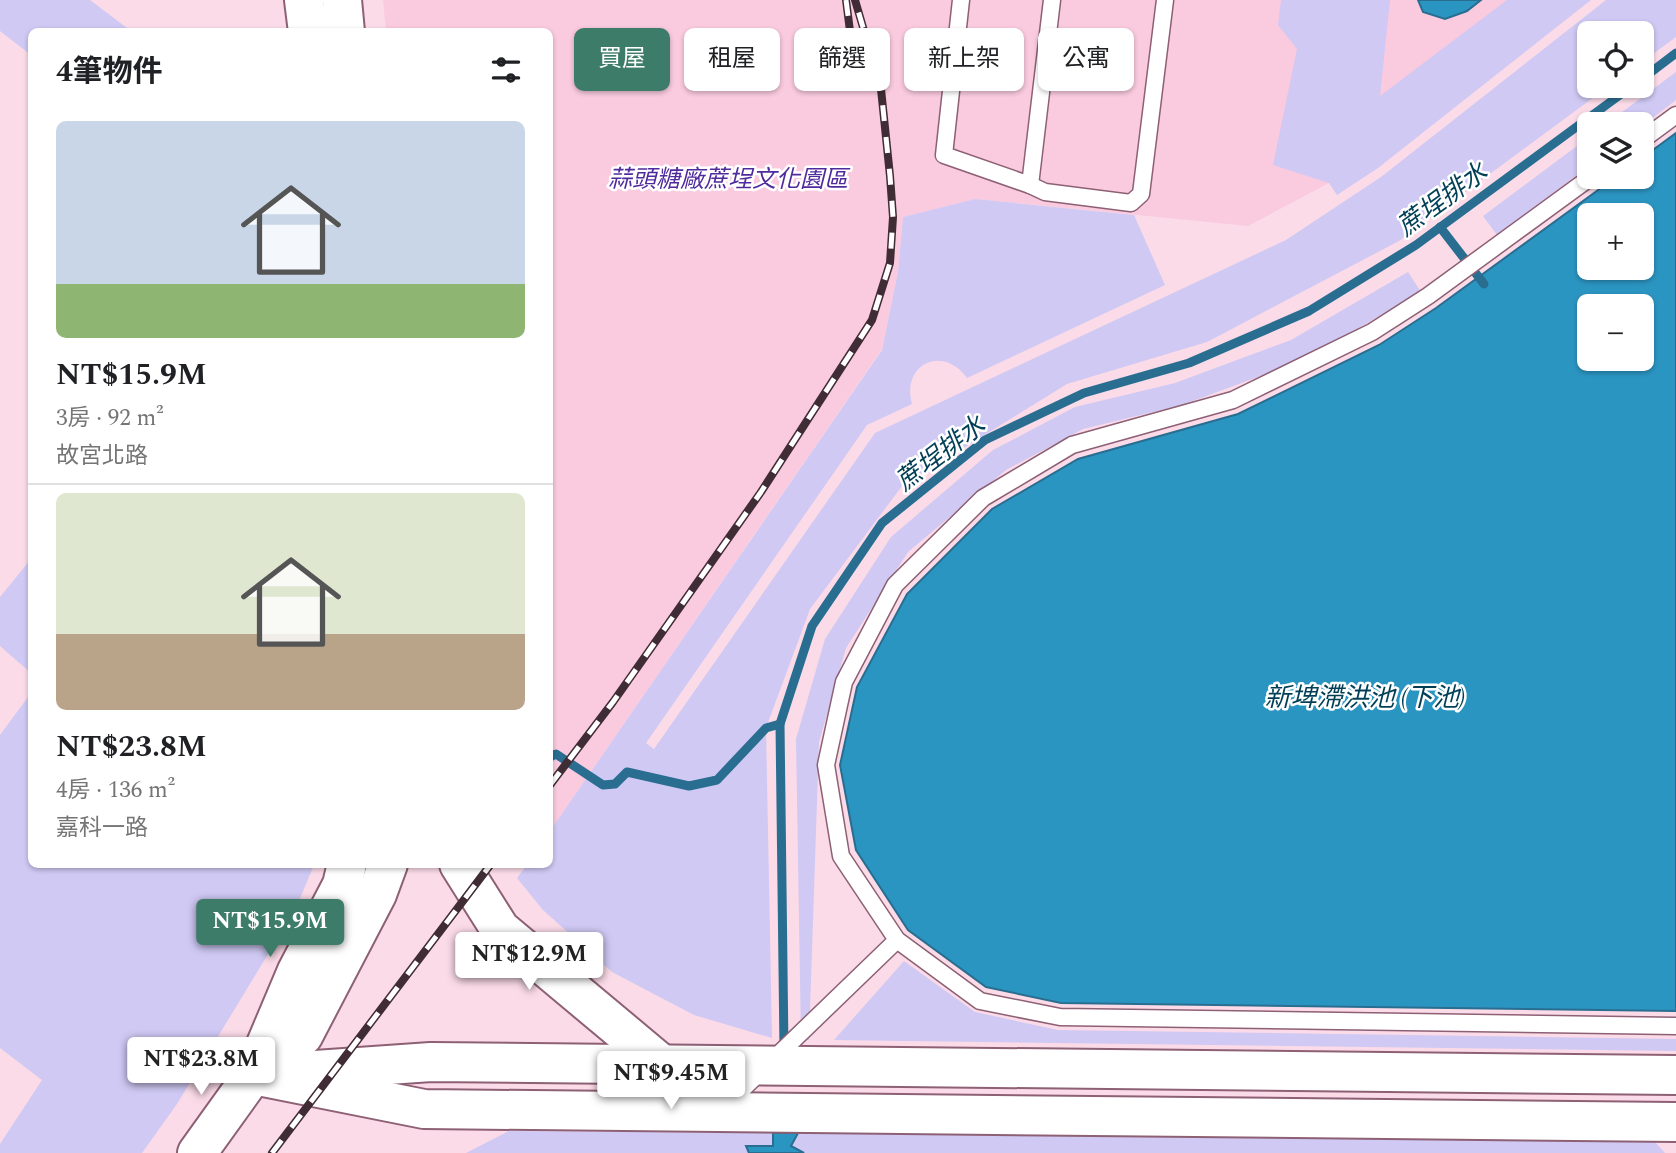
<!DOCTYPE html>
<html lang="zh-TW">
<meta charset="utf-8">
<style>
:root{--surface:#fff;--page:#f2f2f2;--text:#202124;--muted:#757577;--line:#e0e0e0;--accent:#3d7c68}
body{margin:0;font-family:Spectral,"Noto Sans TC",serif;background:var(--page);color:var(--text);height:100vh;display:flex;flex-direction:column;font-size:26px;white-space:nowrap}
*{box-sizing:border-box;margin:0}
p{font-size:23px;color:var(--muted)}
.icon{flex:none;width:38px;height:38px;fill:none;stroke:currentColor;stroke-width:2;stroke-linecap:round;stroke-linejoin:round}
.map{position:relative;flex:1;overflow:hidden}
.drawer{position:absolute;left:28px;top:28px;width:525px;height:840px;display:flex;flex-direction:column;background:var(--surface);border-radius:10px;box-shadow:0 2px 5px #0004}
.drawer>*{flex:none}
.banner{position:absolute;left:574px;top:28px;width:665px;height:63px;display:flex;gap:14px}
.controls{position:absolute;left:1577px;top:21px;display:grid;gap:14px}
.controls a{display:grid;place-items:center;width:77px;height:77px;border-radius:10px;background:var(--surface);box-shadow:0 2px 5px #0004;font-size:35px}
.price{position:absolute;translate:-50% -60px;padding:0 16px;border-radius:7px;background:#fff;color:#222;font-size:23px;line-height:46px;filter:drop-shadow(0 2px 4px #0008)}
.price::after{content:'';position:absolute;left:50%;top:42px;width:21px;height:16px;margin-left:-10px;background:inherit;clip-path:polygon(0 0,100% 0,50% 100%)}
.price.current{background:var(--accent);color:#fff}
ul{padding:0;list-style:none}
li{display:grid;align-content:center;gap:14px;height:371px;padding:0 28px}
li+li{border-top:2px solid var(--line)}
li span{display:grid;place-items:center;height:217px;border-radius:10px;color:#555}
li>.icon{margin-inline-start:auto}
span .icon{width:126px;height:126px;fill:#fffc;stroke-width:1}
li b{font-size:30px}
h2{display:flex;justify-content:space-between;align-items:center;height:84px;padding:0 28px;font-size:30px}
.tag{padding:0 24px;border-radius:10px;background:var(--surface);box-shadow:0 2px 5px #0004;font-size:24px;line-height:63px}
.tag.current{background:var(--accent);color:#fff}
.map>svg:first-child{display:block}
.built{fill:#facadf}
.green{fill:#cfc9f4}
.water{fill:#2b95c2;stroke:#296e90;stroke-width:2;fill-rule:evenodd}
.lines{fill:none;stroke-linecap:round;stroke-linejoin:round}
.stream{stroke:#296e90;stroke-width:9}
.lane-casing{stroke:#8d6074;stroke-width:19}
.secondary-casing{stroke:#8d6074;stroke-width:42}
.lane{stroke:#fff;stroke-width:16}
.secondary{stroke:#fff;stroke-width:38}
.rail-casing{stroke:#402c35;stroke-width:8}
.rail{stroke:#fff;stroke-width:5;stroke-dasharray:16;stroke-linecap:butt}
.labels{text-anchor:middle;stroke-width:5;stroke-linejoin:round;paint-order:stroke}
.park-label{font-size:24px;font-style:italic;fill:#4f2b9d;stroke:#fff}
.water-label{font-size:26px;font-style:italic;fill:#013f56;stroke:#fff}
</style>
<div class="map">
<svg width="1676" height="1153" viewBox="0 0 1676 1153">
<rect width="100%" height="100%" fill="#fbdbe8"/>
<polygon class="built" points="383,0 1564,0 1329,183 1248,226 975,199 903,217 898,272 882,349 550,831 550,32 386,31"/>
<g class="green">
<polygon points="0,0 90,0 131,31 32,32 31,55 0,31"/>
<polygon points="1281,0 1390,0 1380,96 1507,0 1591,0 1378,168 1337,195 1329,183 1273,165 1297,49 1278,25"/>
<path d="M1606,0h70v37l-34,25v-29h-53v53h20l-210,155 -192,101 -140,42 -165,102 -92,123 -44,119 6,310 -78,-23 -82,-43 -69,-62 -26,-32 10,-13 23,-1v-33l332,-481 16,-78 5,-55 72,-18 159,16 31,70 -198,93c-24,-34 -66,-14 -55,26l-45,21 -221,318 8,6 221,-316 411,-193 95,-63z"/>
<polygon points="1676,72 1676,100 1642,126 1642,124 1606,124"/>
<polygon points="1589,137 1589,166 1497,235 1483,216"/>
<polygon points="1408,272 1421,292 1301,361 1182,405 1083,429 1006,470 908,552 846,648 819,742 809,1040 801,1040 796,739 825,639 891,537 993,450 1075,407 1175,383 1291,340"/>
<polygon points="31,559 31,673 0,646 0,597"/>
<polygon points="31,693 32,864 314,865 296,908 177,1104 142,1153 0,1153 0,1144 42,1080 0,1048 0,735"/>
<polygon points="904,961 975,1012 1058,1030 1676,1039 1676,1051 834,1040"/>
<polygon points="509,1131 773,1133 773,1146 746,1146 749,1153 466,1153"/>
<polygon points="798,1133 1654,1141 1665,1153 804,1153 791,1146"/>
</g>
<g class="water">
<polygon points="1418,0 1481,0 1467,11 1445,19 1423,12"/>
<path d="M1676,133v878l-615,-8 -75,-16 -78,-57 -52,-80 -16,-85 17,-78 50,-93 85,-85 86,-50 160,-45 141,-69 57,-37 180,-131h26v-19zM1642,215v53h-53v-53zM1589,306h53v53h-53z"/>
<polygon points="773,1133 798,1133 791,1146 804,1153 749,1153 746,1146 773,1146"/>
</g>
<g class="lines">
<g class="stream">
<polyline points="1642,79 1676,53"/>
<polyline points="1440,227 1484,284"/>
<polyline points="550,757 556,754 603,785 615,784 627,772 689,786 717,780 766,728 780,724"/>
<polyline points="784,1050 780,724 812,626 882,523 985,440 1084,393 1189,363 1309,311 1416,245 1632,86"/>
</g>
<g class="lane-casing">
<g id="lane">
<polyline points="961,0 944,155 1030,185 1045,192 1131,203 1141,194 1165,0"/>
<polyline points="1642,140 1676,115"/>
<polyline points="1591,177 1428,296 1372,332 1233,400 1072,445 983,498 895,585 844,682 826,765 841,856 897,940 980,1001 1060,1017 1676,1026"/>
<polyline points="1030,185 1052,0"/>
<polyline points="725,1106 897,940"/>
</g>
</g>
<g class="secondary-casing">
<g id="secondary">
<polyline points="304,0 308,32"/>
<polyline points="342,0 345,32"/>
<polyline points="459,864 500,929 671,1072"/>
<polyline points="301,1071 431,1062 1676,1075"/>
<polyline points="255,1073 303,1036 377,894 388,864"/>
<polyline points="253,1075 424,1109 1676,1122"/>
<polyline points="197,1153 253,1075 297,971 342,885 347,864"/>
</g>
</g>
<use href="#lane" class="lane"/>
<use href="#secondary" class="secondary"/>
<g class="rail-casing">
<g id="rail">
<polyline points="846,0 850,31"/>
<polyline points="550,785 613,702 761,492 872,320 890,263 893,217 890,176 881,89 855,0"/>
<polyline points="272,1153 491,864"/>
</g>
</g>
<use href="#rail" class="rail"/>
</g>
<g class="labels">
<g class="park-label">
<text x="728" y="187">蒜頭糖廠蔗埕文化園區</text>
</g>
<g class="water-label">
<text transform="translate(1442 199) rotate(-36)" y="9">蔗埕排水</text>
<text transform="translate(940 453) rotate(-37)" y="9">蔗埕排水</text>
<text x="1365" y="706">新埤滯洪池 (下池)</text>
</g>
</g>
</svg>
<div class="controls">
<a><svg class="icon" aria-label="locate" viewBox="0 0 24 24"><circle cx="12" cy="12" r="6"/><path d="M12 2v4M12 18v4M2 12h4M18 12h4"/></svg></a>
<a><svg class="icon" aria-label="layers" viewBox="0 0 24 24"><path d="M12 4l9 5-9 5-9-5zM3 14l9 5 9-5"/></svg></a>
<a>+</a>
<a>−</a>
</div>
<b class="price current" style="left:270px;top:959px">NT$15.9M</b>
<b class="price" style="left:529px;top:992px">NT$12.9M</b>
<b class="price" style="left:201px;top:1097px">NT$23.8M</b>
<b class="price" style="left:671px;top:1111px">NT$9.45M</b>
<div class="banner">
<a class="tag current">買屋</a>
<a class="tag">租屋</a>
<a class="tag">篩選</a>
<a class="tag">新上架</a>
<a class="tag">公寓</a>
</div>
<section class="drawer">
<h2>4筆物件<svg class="icon" aria-label="filters" viewBox="0 0 24 24"><path d="M4 7h16M4 17h16"/><circle cx="9" cy="7" r="2"/><circle cx="15" cy="17" r="2"/></svg></h2>
<ul>
<li><span style="background:linear-gradient(#c9d6e8 75%,#8fb573 0)"><svg class="icon" aria-label="home" viewBox="0 0 24 24"><path d="M3 11l9-7 9 7M6 9v11h12V9"/></svg></span><div><b>NT$15.9M</b><p>3房 · 92 m²</p><p>故宮北路</p></div></li>
<li><span style="background:linear-gradient(#dfe7d0 65%,#b9a48a 0)"><svg class="icon" aria-label="home" viewBox="0 0 24 24"><path d="M3 11l9-7 9 7M6 9v11h12V9"/></svg></span><div><b>NT$23.8M</b><p>4房 · 136 m²</p><p>嘉科一路</p></div></li>
</ul>
</section>
</div>
